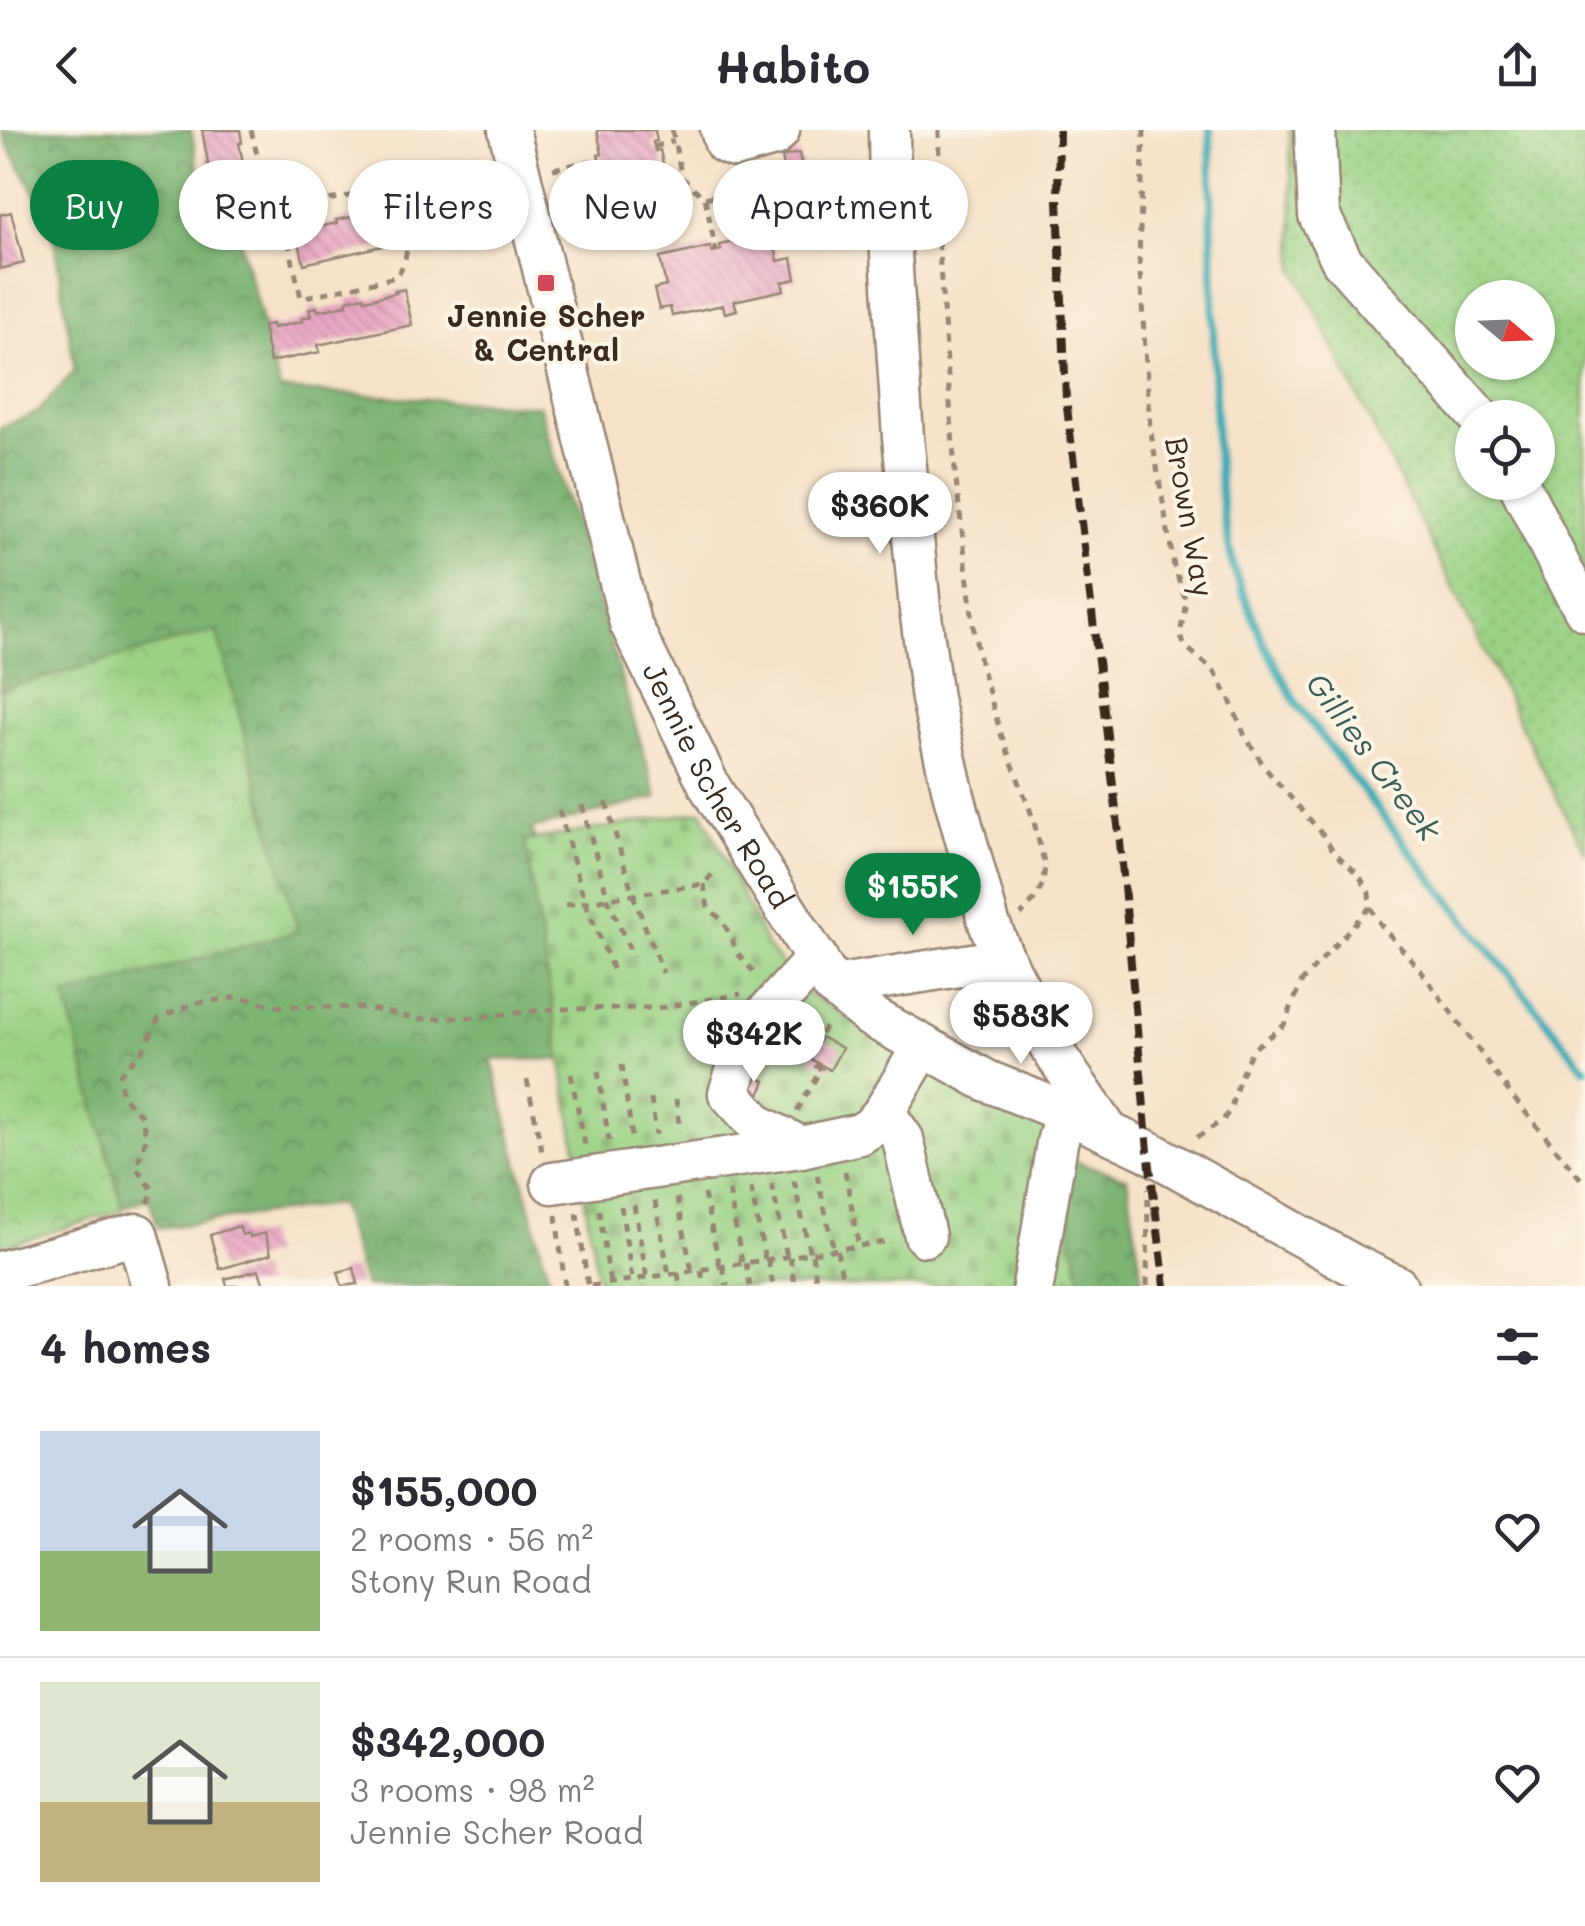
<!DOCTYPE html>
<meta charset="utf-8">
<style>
:root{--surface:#fff;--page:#f7f7f7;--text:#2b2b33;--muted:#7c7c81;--line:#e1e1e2;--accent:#0b8043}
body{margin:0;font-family:Mali,sans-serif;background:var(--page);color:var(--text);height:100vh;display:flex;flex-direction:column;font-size:38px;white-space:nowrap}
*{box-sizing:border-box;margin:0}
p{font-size:32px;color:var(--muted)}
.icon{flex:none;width:55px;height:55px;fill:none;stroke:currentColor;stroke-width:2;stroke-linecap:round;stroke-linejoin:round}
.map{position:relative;height:1156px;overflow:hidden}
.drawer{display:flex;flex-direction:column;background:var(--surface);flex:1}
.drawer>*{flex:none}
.banner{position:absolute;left:30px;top:30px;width:1000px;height:90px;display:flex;gap:20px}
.needle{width:65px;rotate:109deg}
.buttons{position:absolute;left:1455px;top:150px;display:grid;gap:20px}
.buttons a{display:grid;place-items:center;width:100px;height:100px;border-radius:50%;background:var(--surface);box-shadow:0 2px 8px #0004;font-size:50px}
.price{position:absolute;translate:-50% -85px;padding:0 22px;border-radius:35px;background:#fff;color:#222;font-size:32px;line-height:65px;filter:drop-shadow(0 2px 5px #0008)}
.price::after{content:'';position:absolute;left:50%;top:60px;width:30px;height:22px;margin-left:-15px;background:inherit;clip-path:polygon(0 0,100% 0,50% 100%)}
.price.selected{background:var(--accent);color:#fff}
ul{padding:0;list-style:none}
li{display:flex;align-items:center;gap:30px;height:250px;padding:0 40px}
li+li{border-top:2px solid var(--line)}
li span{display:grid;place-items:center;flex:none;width:280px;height:200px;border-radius:0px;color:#555}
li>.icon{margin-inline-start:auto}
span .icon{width:120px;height:120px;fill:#fffc;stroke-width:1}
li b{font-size:42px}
h2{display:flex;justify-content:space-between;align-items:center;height:120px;padding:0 40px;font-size:42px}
.chip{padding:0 35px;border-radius:45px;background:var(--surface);box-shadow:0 2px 8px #0004;font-size:35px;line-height:90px}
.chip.selected{background:var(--accent);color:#fff}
header{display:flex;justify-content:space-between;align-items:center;height:130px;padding:0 40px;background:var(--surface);font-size:45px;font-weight:700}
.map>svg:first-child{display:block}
.grass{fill:url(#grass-dots);stroke:#6a7e52;stroke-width:2.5;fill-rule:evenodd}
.forest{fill:url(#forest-crowns);stroke:#5b6f48;stroke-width:2.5}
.cemetery{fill:url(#cemetery-stones);stroke:#6a7e52;stroke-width:2.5}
.park{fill:url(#park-crowns);stroke:#6a7e52;stroke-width:2.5}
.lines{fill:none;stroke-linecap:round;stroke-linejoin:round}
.stream{stroke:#3bacb5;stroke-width:8}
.building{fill:url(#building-back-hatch)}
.minor-casing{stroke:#988674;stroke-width:45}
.path{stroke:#988674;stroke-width:5;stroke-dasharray:8 8;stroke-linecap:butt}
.minor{stroke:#fff;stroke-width:40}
.rail{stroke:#3b2a1e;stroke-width:8;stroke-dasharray:15 8;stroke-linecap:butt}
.poi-dot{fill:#d1495b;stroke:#fcf5e5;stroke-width:4}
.labels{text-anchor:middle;stroke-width:8;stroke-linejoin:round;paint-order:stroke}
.poi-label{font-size:30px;font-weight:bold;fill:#3b2a1e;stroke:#fcf5e5}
.street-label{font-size:30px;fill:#3b2a1e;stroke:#fcf5e5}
.water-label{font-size:32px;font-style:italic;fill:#3b5e5a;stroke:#fcf5e5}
</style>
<header><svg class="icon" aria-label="back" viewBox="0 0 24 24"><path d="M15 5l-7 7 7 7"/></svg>Habito<svg class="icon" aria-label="share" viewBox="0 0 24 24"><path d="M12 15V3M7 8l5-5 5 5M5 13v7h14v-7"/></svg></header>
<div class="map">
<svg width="1585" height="1156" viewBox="0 0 1585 1156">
<defs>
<pattern id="grass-dots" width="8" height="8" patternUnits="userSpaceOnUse" patternTransform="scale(2.5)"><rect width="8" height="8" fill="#9ad285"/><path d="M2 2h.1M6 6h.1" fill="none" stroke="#86b472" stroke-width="1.8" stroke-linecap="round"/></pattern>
<pattern id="forest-crowns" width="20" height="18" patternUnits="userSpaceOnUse" patternTransform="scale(2.5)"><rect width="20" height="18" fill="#7bb472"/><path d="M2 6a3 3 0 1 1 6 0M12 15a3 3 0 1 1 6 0" fill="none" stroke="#66935d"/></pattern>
<pattern id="cemetery-stones" width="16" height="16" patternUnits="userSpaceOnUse" patternTransform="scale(2.5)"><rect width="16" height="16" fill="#9ad285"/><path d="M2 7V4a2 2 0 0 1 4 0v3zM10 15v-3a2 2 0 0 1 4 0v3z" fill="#86b472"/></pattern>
<pattern id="park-crowns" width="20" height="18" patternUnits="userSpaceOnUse" patternTransform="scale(2.5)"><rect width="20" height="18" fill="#9ad285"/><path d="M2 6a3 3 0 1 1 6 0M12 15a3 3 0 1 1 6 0" fill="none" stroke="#86b472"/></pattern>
<pattern id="building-back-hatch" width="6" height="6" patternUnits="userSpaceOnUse" patternTransform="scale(2.5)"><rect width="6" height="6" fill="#e9a4c5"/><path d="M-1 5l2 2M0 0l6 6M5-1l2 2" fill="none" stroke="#be869f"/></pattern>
</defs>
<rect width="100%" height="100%" fill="#fcf5e5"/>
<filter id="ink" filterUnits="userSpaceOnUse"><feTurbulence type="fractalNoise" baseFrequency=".01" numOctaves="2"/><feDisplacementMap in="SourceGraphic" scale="20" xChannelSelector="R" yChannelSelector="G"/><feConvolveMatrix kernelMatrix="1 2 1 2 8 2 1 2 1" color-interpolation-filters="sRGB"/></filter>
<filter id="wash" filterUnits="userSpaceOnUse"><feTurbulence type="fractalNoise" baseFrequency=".0048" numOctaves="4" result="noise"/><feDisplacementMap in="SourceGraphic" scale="40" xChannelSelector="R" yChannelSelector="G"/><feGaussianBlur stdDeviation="2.25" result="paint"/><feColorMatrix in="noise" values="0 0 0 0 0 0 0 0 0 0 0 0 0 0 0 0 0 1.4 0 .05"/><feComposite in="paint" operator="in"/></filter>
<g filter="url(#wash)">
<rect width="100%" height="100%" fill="#f6e2c9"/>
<path class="grass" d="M1289,0h296v724l-290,-585zM1472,168h66v64h-66zM1472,288h66v64h-66z"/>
<g class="forest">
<polygon points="1,0 191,0 203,64 229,70 280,260 539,276 657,667 531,699 589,849 674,930 491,929 551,1156 365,1156 339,1074 158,1098 149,1068 101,1086 0,608 0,297 37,283 75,240 51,90 8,16"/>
<polygon points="1067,1029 1127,1048 1143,1156 1043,1156"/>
</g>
<polygon class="cemetery" points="702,681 767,816 805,863 917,925 1053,989 1081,1156 599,1156 525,711"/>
<polygon class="park" points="216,500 298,801 65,866 123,1080 0,1118 0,560"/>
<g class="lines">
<polyline class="stream" points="1210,0 1216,316 1223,384 1234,440 1262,510 1297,575 1400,708 1585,939"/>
</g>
<g id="blocks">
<g class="building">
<polygon points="202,0 240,0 242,13 239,13 245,43 248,42 250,53 213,60"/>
<polygon points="597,0 655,0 657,11 653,12 655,21 660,20 671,72 643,78 647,92 627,96 624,82 615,84 603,33 600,33 598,25 602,24"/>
<polygon points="799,23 803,41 785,44 782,27"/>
<polygon points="392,77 400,112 304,134 296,99 305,97 305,100 337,93 336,90 352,87 353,90 384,83 383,80"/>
<polygon points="11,82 24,133 0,139 0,85"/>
<polygon points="772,104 778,131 792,128 796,149 782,152 784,160 734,171 737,180 725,183 723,175 672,186 670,177 659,179 654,159 666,156 660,128 710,117 712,122 721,120 720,115"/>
<polygon points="404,159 412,195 318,215 320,222 270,232 263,196 272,194 273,198 303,191 302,188 311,186 309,179 317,177 318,181 347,175 347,170 364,166 365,170 396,163 395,161"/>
<polygon points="821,907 842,918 830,940 809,928"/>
<polygon points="750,944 765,951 759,966 743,960"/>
<polygon points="239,1096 242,1105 249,1103 250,1107 265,1103 271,1124 220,1139 210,1105"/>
<polygon points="354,1138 358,1154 342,1156 338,1142"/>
<polygon points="259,1140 264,1156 227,1156 225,1149"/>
</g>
</g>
</g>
<g filter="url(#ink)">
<use href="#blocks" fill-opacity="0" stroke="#988674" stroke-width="2.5"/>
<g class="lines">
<g class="minor-casing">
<g id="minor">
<path id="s1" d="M509,0l121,493 80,164 123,199 37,30 117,65 78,31 83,39 203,113 46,22"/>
<polyline points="721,0 725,13 734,17 774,6 779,0"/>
<polyline points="889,0 891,124 903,307 920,478 932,569 954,666 989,793 1004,829 1051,918 1107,1000"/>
<polyline points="1315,0 1319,85 1342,131 1480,288"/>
<polyline points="1518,352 1563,442 1585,480"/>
<polyline points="817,828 766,884 746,912 729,963 758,995 801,1017 860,1004 871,997 884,982 923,916"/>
<polyline points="833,856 1004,829"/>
<polyline points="884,982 903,1009 925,1106"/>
<polyline points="552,1053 801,1017"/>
<polyline points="0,1142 137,1104 152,1156"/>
<polyline points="1033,1156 1057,1013 1065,982"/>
</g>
</g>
<g class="path">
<polyline points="251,0 271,82 420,51"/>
<polyline points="672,0 682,48 705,68 716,121"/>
<polyline points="939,0 938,109 955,342 974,501 980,532 1001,604 1033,688 1045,736 1043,753 1036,768 1021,785"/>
<polyline points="1144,0 1139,127 1150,297 1174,436 1186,471 1180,505 1185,516 1214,541 1229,568 1245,606 1266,639 1324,706 1334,722 1359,745 1369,763 1370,777 1302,851 1284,895 1252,920 1240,947 1230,980 1223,990 1195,1009"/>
<polyline points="654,17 674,11"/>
<polyline points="553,39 599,29"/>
<polyline points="705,68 802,47"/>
<path d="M281,80l20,88 95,-21c21,-27 6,-60 -1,-91"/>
<polyline points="606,672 633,765 663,843"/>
<polyline points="582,675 608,769 633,827"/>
<polyline points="559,680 585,772 615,845"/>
<polyline points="704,754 708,778 723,791 739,825 759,848"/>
<polyline points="566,775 704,754 716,740"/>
<polyline points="1370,777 1381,795 1421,841 1512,966 1585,1054"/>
<polyline points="622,935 632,1008"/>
<polyline points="598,941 609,1011"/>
<polyline points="571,944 585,1015"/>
<polyline points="527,950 543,1026"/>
<polyline points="651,969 656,1005"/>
<polyline points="676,969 680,1001"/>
<polyline points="797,981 821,939 806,930 827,894"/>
<polyline points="845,1041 859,1117"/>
<polyline points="817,1045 834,1120"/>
<polyline points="794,1051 810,1124"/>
<polyline points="772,1054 787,1127"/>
<polyline points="751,1058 765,1130"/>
<polyline points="729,1061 742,1133"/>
<polyline points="704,1064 720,1137"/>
<polyline points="677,1068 692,1141"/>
<polyline points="655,1071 669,1144"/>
<polyline points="148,1073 153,1060 136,1037 147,1007 140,984 122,966 120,944 143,920 159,888 196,873 239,867 275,876 366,878 419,889 480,887 553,879 658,878 741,864"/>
<polyline points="634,1075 647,1148"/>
<polyline points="621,1076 632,1149"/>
<polyline points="599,1080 610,1153"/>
<polyline points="577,1083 588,1156"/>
<polyline points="556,1085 565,1156"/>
<polyline points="837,1120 844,1156"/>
<polyline points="812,1124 817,1156"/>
<polyline points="790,1127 795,1156"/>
<polyline points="768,1130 773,1156"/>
<polyline points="746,1133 750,1156"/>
<polyline points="723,1137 727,1156"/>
<polyline points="701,1140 704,1156"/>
<polyline points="678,1143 680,1156"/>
<polyline points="591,1156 892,1111"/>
<polyline points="1147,1156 1148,1059"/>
</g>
<use href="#minor" class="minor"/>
<polyline class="rail" points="1059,0 1058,70 1066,269 1120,712 1148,1021 1165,1156"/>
</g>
</g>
<rect class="poi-dot" x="536" y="143" width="20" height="20" rx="5"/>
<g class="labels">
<g class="poi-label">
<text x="546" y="197">Jennie Scher<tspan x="546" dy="34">&amp; Central</tspan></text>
</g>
<g class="street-label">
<text transform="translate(1189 387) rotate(80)" y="10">Brown Way</text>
<text dy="10" stroke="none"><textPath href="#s1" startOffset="692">Jennie Scher Road</textPath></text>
</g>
<g class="water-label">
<text transform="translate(1373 627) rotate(53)" y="11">Gillies Creek</text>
</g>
</g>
</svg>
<div class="buttons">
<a><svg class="needle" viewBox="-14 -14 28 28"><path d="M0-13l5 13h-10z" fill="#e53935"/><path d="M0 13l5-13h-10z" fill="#7c7c81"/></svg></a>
<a><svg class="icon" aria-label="locate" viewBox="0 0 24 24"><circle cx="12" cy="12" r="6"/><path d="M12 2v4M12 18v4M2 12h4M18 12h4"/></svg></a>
</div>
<b class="price" style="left:880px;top:427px">$360K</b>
<b class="price selected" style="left:913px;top:808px">$155K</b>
<b class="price" style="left:1021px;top:937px">$583K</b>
<b class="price" style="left:754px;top:955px">$342K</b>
<div class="banner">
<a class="chip selected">Buy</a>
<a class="chip">Rent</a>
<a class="chip">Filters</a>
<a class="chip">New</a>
<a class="chip">Apartment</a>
</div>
</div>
<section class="drawer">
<h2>4 homes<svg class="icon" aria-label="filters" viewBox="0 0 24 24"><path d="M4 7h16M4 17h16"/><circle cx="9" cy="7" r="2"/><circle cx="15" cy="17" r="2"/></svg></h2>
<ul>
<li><span style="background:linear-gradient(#c9d6e8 60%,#8fb573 0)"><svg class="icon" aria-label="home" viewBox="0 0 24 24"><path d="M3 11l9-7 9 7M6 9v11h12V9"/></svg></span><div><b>$155,000</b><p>2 rooms · 56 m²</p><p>Stony Run Road</p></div><svg class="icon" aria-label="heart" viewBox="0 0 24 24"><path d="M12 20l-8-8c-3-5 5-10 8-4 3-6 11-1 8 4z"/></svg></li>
<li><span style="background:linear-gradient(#dfe7d0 60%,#c2b280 0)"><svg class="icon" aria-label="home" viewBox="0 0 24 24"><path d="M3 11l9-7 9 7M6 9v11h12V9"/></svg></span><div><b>$342,000</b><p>3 rooms · 98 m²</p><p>Jennie Scher Road</p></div><svg class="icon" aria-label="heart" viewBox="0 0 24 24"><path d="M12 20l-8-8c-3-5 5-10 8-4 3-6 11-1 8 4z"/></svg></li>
</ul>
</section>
